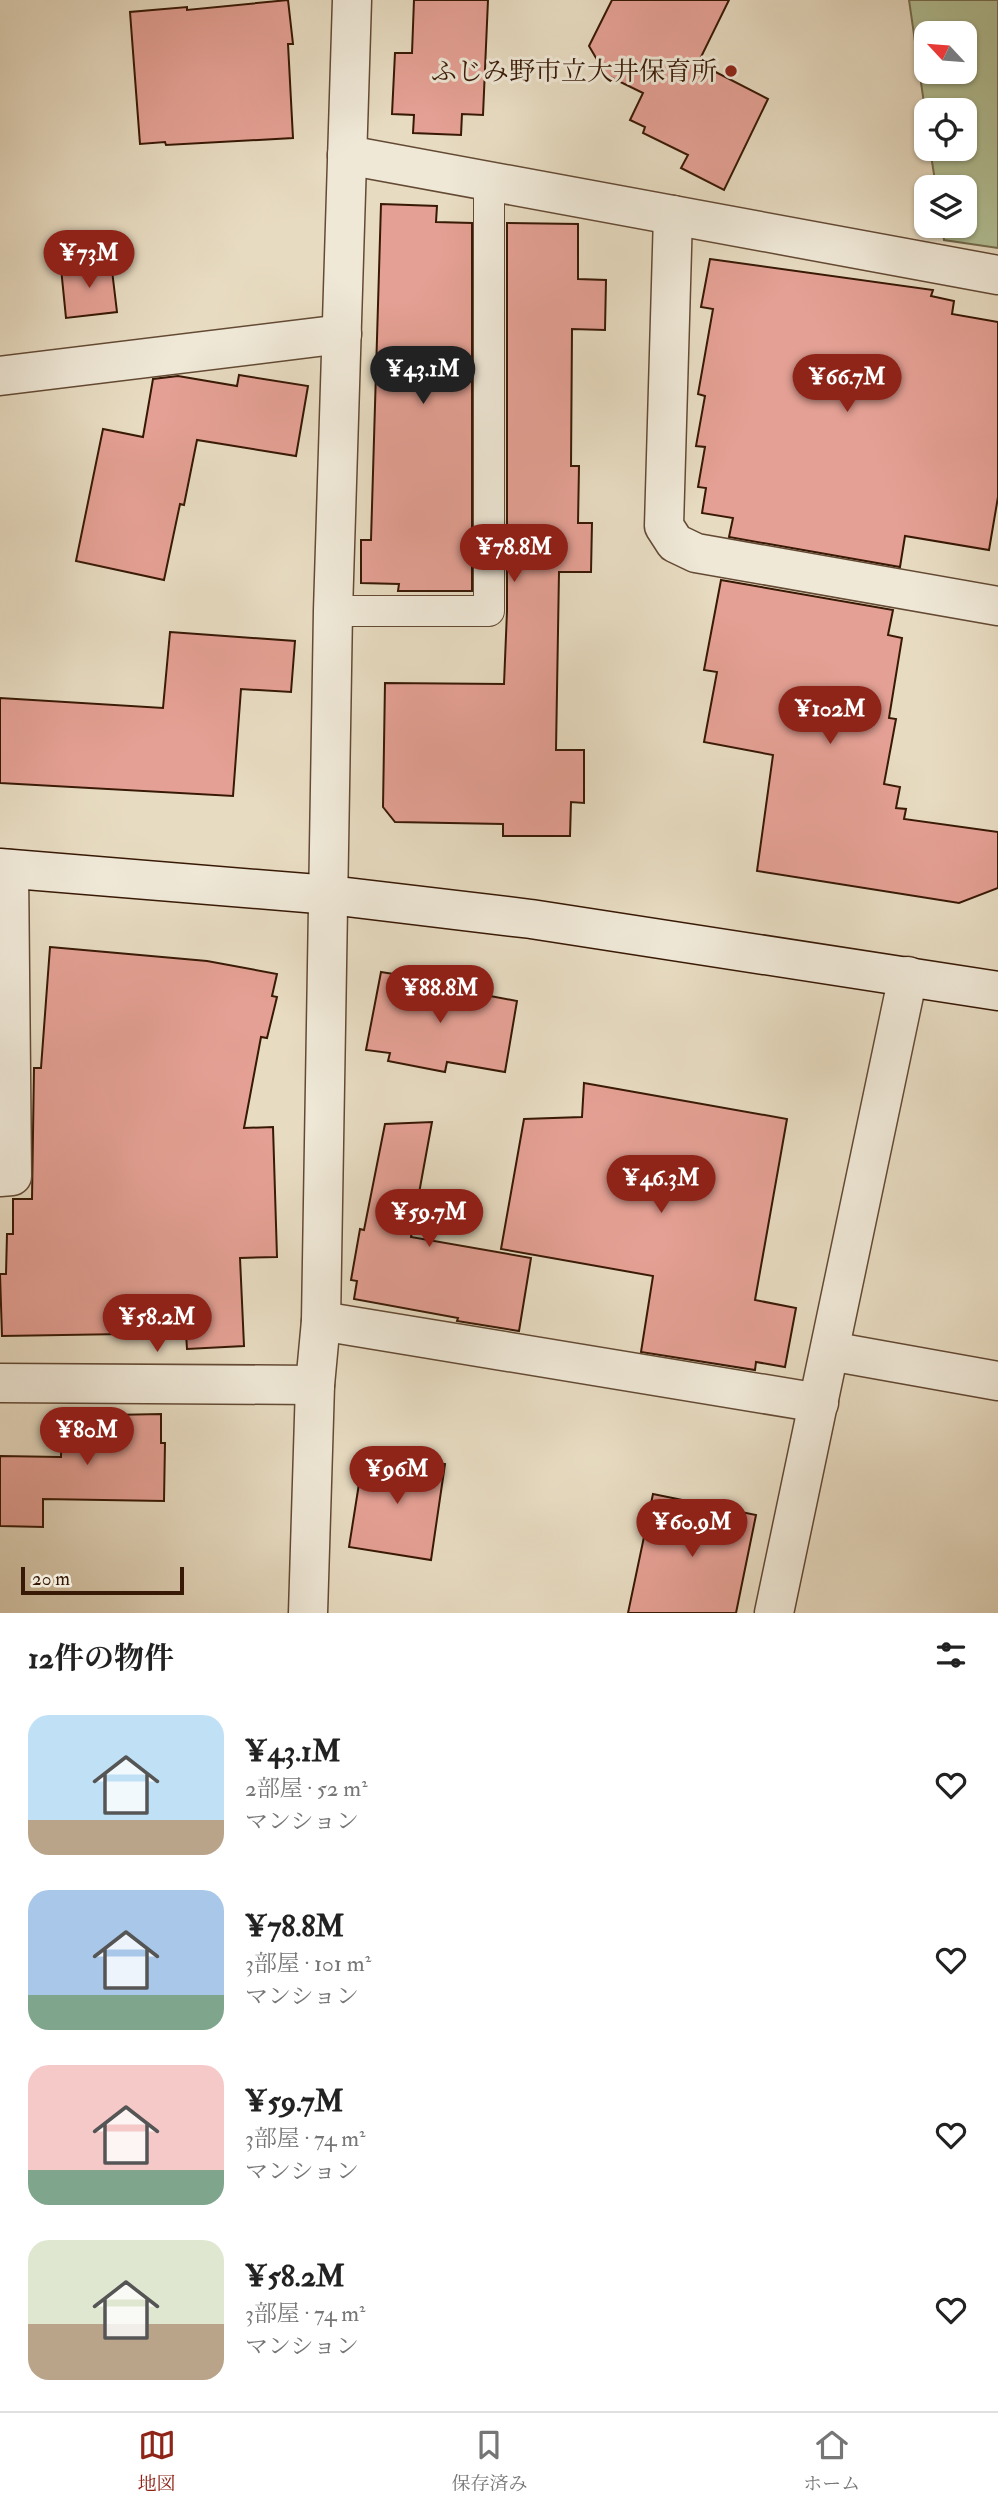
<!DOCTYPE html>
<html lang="ja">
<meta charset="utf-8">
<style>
:root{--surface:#fff;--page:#f6f6f6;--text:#222;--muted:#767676;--line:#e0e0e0;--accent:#8f2418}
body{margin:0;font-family:"IM FELL Double Pica","Noto Serif JP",serif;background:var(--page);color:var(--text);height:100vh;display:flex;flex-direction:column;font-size:26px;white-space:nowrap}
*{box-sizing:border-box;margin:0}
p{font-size:23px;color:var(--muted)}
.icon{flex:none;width:38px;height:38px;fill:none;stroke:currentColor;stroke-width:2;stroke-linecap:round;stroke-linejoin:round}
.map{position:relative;height:1613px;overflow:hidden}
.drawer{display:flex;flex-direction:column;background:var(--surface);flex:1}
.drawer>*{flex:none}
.needle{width:46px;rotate:296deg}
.tools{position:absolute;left:914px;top:21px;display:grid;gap:14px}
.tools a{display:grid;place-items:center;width:63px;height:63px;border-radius:14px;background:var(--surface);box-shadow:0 2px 5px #0004;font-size:35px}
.scale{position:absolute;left:21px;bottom:18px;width:163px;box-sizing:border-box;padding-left:7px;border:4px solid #381905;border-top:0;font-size:19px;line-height:24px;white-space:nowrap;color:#381905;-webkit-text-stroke:5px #efe8d7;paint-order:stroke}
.price{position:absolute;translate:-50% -60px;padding:0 16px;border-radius:24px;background:var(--accent);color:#fff;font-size:23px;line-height:46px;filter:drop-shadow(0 2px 4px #0008)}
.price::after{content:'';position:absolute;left:50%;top:42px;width:21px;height:16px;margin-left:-10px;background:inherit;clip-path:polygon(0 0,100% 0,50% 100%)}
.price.active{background:#222;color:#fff}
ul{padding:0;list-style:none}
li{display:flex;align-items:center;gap:21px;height:175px;padding:0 28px}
li span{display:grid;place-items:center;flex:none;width:196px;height:140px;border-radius:21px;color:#555}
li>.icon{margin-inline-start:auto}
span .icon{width:84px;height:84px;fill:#fffc;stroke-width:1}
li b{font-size:30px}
h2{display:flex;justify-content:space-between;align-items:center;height:84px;padding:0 28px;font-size:30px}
.tabs{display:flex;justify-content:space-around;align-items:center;height:98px;border-top:2px solid var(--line);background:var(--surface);font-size:19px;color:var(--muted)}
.tabs a{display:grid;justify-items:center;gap:4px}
.tabs .active{color:var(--accent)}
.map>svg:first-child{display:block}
.green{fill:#b2c196;stroke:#756d4e;stroke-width:2;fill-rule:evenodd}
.building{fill:#e4a094;stroke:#381905;stroke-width:2}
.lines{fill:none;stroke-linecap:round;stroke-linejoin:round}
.lane-casing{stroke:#644a34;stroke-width:32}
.street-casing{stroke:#644a34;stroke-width:41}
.secondary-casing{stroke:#381905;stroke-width:41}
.lane{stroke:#efe8d7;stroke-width:30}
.street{stroke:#efe8d7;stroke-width:38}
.secondary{stroke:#efe8d7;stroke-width:38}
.poi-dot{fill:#8f2418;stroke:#efe8d7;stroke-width:2.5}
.labels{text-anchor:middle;stroke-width:6;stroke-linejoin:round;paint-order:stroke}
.poi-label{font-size:26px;fill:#381905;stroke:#efe8d7;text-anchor:end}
</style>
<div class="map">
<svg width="998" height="1613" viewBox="0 0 998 1613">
<rect width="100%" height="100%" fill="#e7dbc1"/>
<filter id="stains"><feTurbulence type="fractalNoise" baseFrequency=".00286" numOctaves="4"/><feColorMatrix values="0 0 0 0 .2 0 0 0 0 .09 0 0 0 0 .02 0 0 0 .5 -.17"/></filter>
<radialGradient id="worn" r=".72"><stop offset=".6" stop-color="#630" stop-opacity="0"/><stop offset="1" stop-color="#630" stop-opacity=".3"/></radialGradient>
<path class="green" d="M909,0h89v248l-54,-8 -2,-14h22v-39h-28l-6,-38h34v-39h-38v7zM926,33h38v39h-38z"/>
<g class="building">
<polygon points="288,0 293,44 288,44 293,138 166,145 165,142 140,144 130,12 187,7 187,10"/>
<polygon points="414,0 488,0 483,115 462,114 461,135 413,133 414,115 392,114 395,53 412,53"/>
<polygon points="612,0 729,0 698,63 768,99 724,190 681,168 688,155 643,133 645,127 630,120 643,93 606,75 589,46"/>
<polygon points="381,204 437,206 436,222 472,223 472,591 398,591 399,584 361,583 361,540 371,540"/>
<polygon points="507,223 578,224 578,279 606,280 605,330 572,329 571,466 579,466 578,523 592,523 591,572 559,572 556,750 584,750 584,803 571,802 570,836 503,836 503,824 395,822 383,807 385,683 504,684 507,611"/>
<polygon points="710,259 933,290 931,296 954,301 952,314 998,322 998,497 989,550 905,536 900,567 729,537 733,518 702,513 706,488 698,487 705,447 696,446 705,396 698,394 713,309 701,307"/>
<polygon points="111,262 117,312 66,318 61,268"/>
<polygon points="239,375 308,386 296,456 197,440 184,505 180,504 164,580 76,561 103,429 143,437 153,379 178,376 237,386"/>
<polygon points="721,580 893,610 888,635 902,638 889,718 896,719 884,784 900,787 896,808 906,809 904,819 998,832 998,888 959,903 757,871 773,755 704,742 717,672 704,670"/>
<polygon points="170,632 295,641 291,692 241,689 233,796 0,783 0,698 163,708"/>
<polygon points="50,947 207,961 277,974 272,996 277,997 267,1038 261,1037 244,1128 273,1127 277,1257 240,1258 244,1346 187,1349 186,1333 2,1336 0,1274 6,1274 7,1234 13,1234 13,1199 32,1199 34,1068 41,1068"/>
<polygon points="381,972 438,981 437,986 517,1001 505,1072 447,1062 445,1072 388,1061 390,1053 366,1050"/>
<polygon points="584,1083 787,1119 755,1300 796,1308 785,1367 756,1362 755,1370 641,1352 653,1276 501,1249 524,1119 582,1117"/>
<polygon points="432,1122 411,1237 531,1258 519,1331 457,1321 458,1318 354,1299 357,1281 351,1280 360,1229 364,1230 385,1124"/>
<polygon points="161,1414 161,1443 165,1443 164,1501 43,1499 43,1527 0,1526 0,1456 61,1457 62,1416"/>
<polygon points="364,1452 445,1464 431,1560 349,1547"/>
<polygon points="653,1494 756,1515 736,1613 628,1613"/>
</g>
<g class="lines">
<g class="lane-casing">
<polyline id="lane" points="333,611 489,611 489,181"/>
</g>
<g class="street-casing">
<g id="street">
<polyline points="347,155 998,275"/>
<polyline points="673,215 664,526 675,543 696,553 998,606"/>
<polyline points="0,376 342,334"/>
<polyline points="0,1177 12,1176 9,869"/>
<polyline points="321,1321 819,1403"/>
<polyline points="830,1351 998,1381"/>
<polyline points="0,1383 315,1385"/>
<polyline points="308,1613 315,1385 321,1321 333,611 352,0"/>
<polyline points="774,1613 908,976"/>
</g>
</g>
<g class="secondary-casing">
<polyline id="secondary" points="0,868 330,895 531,919 998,991"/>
</g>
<use href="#lane" class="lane"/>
<use href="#street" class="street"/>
<use href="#secondary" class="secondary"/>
</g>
<circle class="poi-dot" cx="731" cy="71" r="7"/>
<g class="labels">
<g class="poi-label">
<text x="717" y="80">ふじみ野市立大井保育所</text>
</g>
</g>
<rect width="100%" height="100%" filter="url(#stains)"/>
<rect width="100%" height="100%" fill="url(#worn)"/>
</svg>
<div class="tools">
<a><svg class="needle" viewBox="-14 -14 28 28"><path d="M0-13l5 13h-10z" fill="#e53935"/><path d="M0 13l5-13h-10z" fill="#767676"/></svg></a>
<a><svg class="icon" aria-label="locate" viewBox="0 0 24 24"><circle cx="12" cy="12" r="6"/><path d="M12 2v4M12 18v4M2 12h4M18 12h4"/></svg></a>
<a><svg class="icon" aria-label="layers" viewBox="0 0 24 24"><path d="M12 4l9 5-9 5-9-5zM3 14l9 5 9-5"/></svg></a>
</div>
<div class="scale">20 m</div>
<b class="price" style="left:89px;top:290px">¥73M</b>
<b class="price active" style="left:423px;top:406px">¥43.1M</b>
<b class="price" style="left:847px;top:414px">¥66.7M</b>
<b class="price" style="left:514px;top:584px">¥78.8M</b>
<b class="price" style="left:830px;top:746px">¥102M</b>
<b class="price" style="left:440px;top:1025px">¥88.8M</b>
<b class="price" style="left:661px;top:1215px">¥46.3M</b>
<b class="price" style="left:429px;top:1249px">¥59.7M</b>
<b class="price" style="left:157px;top:1354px">¥58.2M</b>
<b class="price" style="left:87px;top:1467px">¥80M</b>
<b class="price" style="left:397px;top:1506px">¥96M</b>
<b class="price" style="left:692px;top:1559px">¥60.9M</b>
</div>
<section class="drawer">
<h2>12件の物件<svg class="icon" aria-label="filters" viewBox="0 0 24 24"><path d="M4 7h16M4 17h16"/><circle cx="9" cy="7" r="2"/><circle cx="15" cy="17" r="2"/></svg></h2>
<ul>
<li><span style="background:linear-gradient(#bfe0f5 75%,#b9a48a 0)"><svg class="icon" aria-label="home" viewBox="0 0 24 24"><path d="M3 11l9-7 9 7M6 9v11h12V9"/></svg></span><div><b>¥43.1M</b><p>2部屋 · 52 m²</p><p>マンション</p></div><svg class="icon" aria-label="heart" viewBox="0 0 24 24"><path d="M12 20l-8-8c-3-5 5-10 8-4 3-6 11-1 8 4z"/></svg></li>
<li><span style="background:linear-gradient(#a9c7e8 75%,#7fa58c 0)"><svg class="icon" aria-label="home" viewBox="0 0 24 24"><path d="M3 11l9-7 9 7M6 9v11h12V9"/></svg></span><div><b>¥78.8M</b><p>3部屋 · 101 m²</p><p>マンション</p></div><svg class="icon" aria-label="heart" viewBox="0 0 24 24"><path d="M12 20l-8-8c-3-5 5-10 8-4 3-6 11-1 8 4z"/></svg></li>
<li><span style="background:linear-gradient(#f6c9c9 75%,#7fa58c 0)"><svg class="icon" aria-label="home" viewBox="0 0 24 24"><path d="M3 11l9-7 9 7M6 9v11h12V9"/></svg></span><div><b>¥59.7M</b><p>3部屋 · 74 m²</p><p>マンション</p></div><svg class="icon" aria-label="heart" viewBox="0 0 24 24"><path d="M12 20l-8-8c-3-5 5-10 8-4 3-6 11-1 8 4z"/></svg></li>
<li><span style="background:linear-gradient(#dfe7d0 60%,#b9a48a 0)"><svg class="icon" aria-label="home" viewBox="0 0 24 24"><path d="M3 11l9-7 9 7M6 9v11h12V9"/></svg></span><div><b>¥58.2M</b><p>3部屋 · 74 m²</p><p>マンション</p></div><svg class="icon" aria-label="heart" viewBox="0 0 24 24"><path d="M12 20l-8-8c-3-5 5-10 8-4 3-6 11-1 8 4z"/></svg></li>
</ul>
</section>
<nav class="tabs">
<a class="active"><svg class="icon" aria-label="map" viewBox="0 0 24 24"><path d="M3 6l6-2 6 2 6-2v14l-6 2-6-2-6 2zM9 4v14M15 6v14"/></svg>地図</a>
<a><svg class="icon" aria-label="saved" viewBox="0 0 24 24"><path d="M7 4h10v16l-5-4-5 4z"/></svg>保存済み</a>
<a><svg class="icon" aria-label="home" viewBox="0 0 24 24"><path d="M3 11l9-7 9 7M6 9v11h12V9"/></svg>ホーム</a>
</nav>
